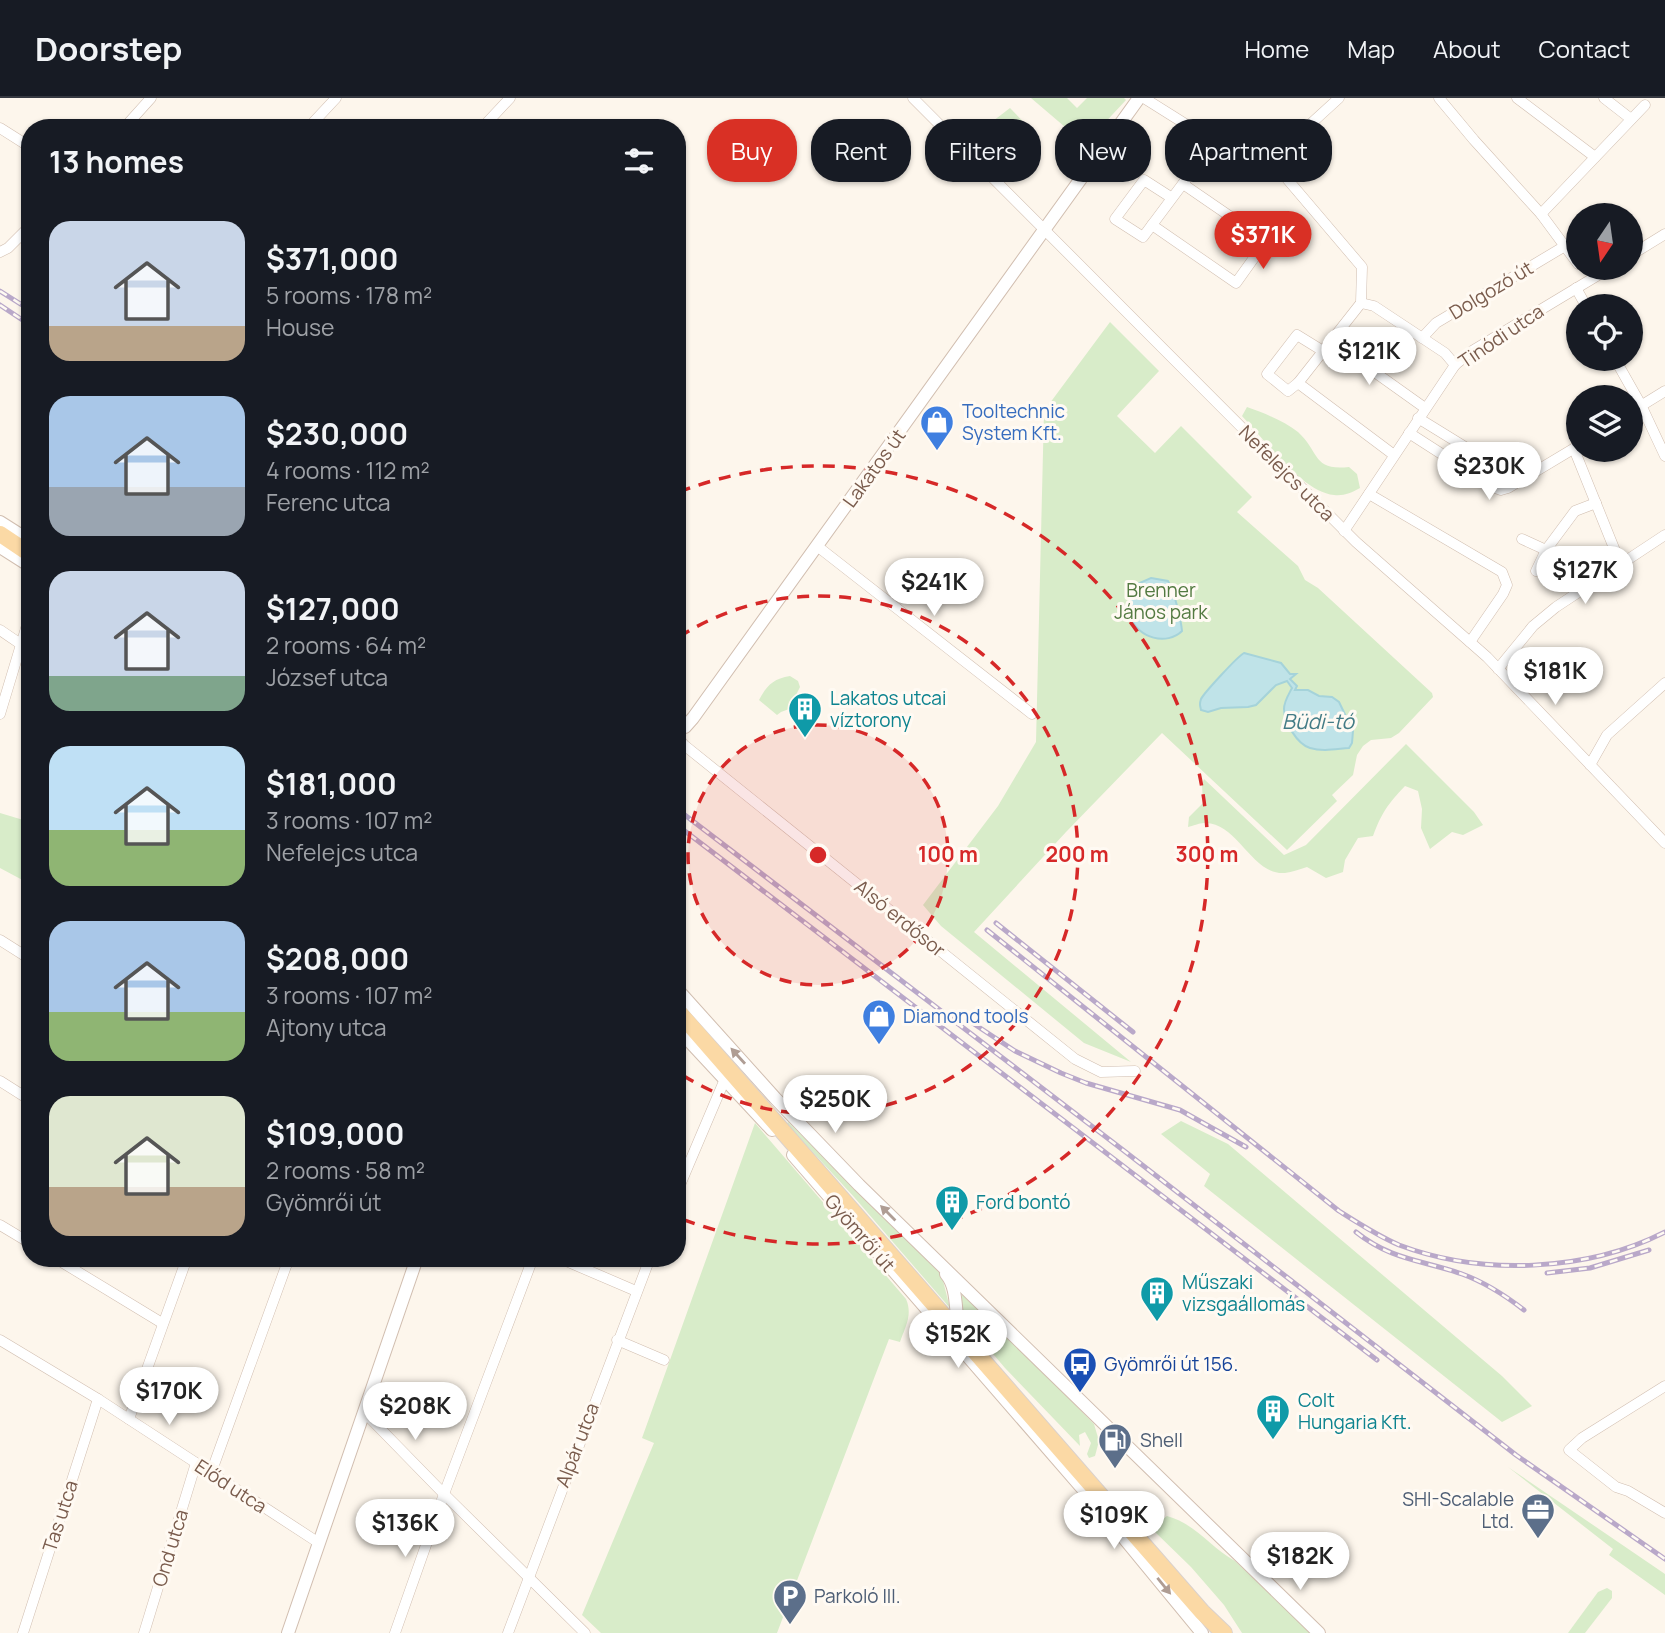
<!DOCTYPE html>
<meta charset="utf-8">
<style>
:root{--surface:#171b24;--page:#242831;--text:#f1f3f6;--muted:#9ea1a6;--line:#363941;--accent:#d93025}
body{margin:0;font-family:Manrope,sans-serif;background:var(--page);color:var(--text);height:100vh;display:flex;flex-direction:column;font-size:26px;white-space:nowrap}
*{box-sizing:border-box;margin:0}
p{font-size:23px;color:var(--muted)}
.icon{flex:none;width:38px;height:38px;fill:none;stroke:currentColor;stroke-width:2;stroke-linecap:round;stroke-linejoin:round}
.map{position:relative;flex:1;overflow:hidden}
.panel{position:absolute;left:21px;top:21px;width:665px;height:1148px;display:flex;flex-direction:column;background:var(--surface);border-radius:28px;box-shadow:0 2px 5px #0004}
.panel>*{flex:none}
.top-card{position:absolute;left:707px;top:21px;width:665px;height:63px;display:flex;gap:14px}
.needle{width:46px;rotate:193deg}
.controls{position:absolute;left:1566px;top:105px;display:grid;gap:14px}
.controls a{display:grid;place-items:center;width:77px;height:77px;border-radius:50%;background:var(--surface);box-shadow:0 2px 5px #0004;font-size:35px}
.price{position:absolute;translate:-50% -60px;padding:0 16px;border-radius:24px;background:#fff;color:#222;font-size:23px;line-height:46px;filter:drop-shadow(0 2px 4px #0008)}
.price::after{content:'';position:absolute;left:50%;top:42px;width:21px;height:16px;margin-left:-10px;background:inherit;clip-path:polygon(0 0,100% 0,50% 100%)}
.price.on{background:var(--accent);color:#fff}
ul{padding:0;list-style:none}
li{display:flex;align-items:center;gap:21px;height:175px;padding:0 28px}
li span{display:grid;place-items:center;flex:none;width:196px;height:140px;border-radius:21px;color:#555}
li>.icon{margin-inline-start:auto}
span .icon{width:84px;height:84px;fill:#fffc;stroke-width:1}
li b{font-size:30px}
h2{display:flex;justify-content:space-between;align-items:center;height:84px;padding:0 28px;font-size:30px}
.tag{padding:0 24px;border-radius:28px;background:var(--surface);box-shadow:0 2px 5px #0004;font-size:24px;line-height:63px}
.tag.on{background:var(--accent);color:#fff}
header{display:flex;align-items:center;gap:42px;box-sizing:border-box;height:98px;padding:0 35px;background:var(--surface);border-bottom:2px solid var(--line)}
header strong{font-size:33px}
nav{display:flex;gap:38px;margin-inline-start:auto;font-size:24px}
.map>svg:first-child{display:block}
.green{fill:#d8ecc9}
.water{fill:#bfe3e8;stroke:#a5d3da;stroke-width:2}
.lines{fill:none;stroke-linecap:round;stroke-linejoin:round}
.minor-casing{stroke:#d1beb0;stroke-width:11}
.tertiary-casing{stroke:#d1beb0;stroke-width:14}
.primary-casing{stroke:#dad1cd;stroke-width:18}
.minor{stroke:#fff;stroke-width:10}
.tertiary{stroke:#fff;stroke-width:12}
.primary{stroke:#fbd9a5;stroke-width:16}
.rail-casing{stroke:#b9a8c9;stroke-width:5}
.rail{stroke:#fffaf3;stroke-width:2.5;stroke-dasharray:8;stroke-linecap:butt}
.oneway{fill:#af9d94}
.ring{fill:none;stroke:#d62828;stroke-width:3.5;stroke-dasharray:12 9}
.labels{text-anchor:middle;stroke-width:6;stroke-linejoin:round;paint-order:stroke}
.street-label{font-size:19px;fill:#7a5c4d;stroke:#fffaf3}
.shop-label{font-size:19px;fill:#366cbe;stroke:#fffaf3;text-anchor:start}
.park-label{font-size:19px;fill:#537a41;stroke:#fffaf3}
.culture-label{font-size:19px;fill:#0d838f;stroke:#fffaf3;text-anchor:start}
.transit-label{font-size:19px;fill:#164399;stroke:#fffaf3;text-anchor:start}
.service-label{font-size:19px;fill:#4e5e75;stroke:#fffaf3;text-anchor:start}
.water-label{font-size:21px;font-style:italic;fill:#437c86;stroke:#fffaf3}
.centre{fill:#d62828;stroke:#fffaf3;stroke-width:3.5}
.ring-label{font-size:21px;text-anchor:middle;font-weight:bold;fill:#d62828;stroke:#fffaf3;stroke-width:6;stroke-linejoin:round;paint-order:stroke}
</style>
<header>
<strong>Doorstep</strong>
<nav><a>Home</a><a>Map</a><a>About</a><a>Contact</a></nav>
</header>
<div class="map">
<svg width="1665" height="1535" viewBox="0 0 1665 1535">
<rect width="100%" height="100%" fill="#fdf6ec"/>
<g class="green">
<polygon points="1031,0 1067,0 1077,10 1087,0 1124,0 1126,2 1085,46"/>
<polygon points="1010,10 1033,34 1004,59 980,33"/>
<polygon points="1110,224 1159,273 1117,318 1155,355 1181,328 1252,399 1237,414 1298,468 1305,482 1318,490 1432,595 1433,599 1399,635 1391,640 1371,642 1363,648 1357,657 1353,677 1332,697 1337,703 1287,752 1162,635 1066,734 974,834 1131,964 1084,945 941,828 923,807 998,708 1036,644 1044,313"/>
<path d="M1247,309c17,6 37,14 51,25 22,20 14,39 51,35l8,7 3,14c-9,5 -16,8 -26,7 -32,-3 -70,-56 -92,-79z"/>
<path d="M790,578l8,5 2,6 -4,8 4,10 -19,7 -4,3 -18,-15c8,-15 14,-21 31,-24z"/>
<path d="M1406,646l68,68 9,13 -20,10 -11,-3 -22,17 -9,-21 1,-19 -4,-18 -13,-5c-17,18 -23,26 -32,50l-15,2 -13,22 -2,12 -17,6 -19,-11c-7,2 -15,5 -22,6 -33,3 -48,-52 -81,-50 -5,0 -11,3 -16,4l1,-10 14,-14 -1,-18 2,-6 80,76 22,-10z"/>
<polygon points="0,715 30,724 30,786 0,770"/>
<polygon points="1181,1023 1228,1046 1502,1278 1532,1308 1502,1324 1204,1088 1210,1076 1161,1036"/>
<polygon points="788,1024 933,1165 941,1175 950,1210 854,1099 787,1026"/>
<path d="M755,1025l151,176c7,16 -1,28 -6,43l-11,-3 -112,294h-176l-19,-18 72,-172 -12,-5z"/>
<polygon points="962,1192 1094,1326 1099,1343 1095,1358 1089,1360 1087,1356 1091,1345 1085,1334 1079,1337 1080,1348 1005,1270 966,1224 961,1214"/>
<polygon points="1508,1369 1665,1476 1665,1497 1609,1457 1613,1451"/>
<path d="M1167,1418c29,8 43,31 68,45l76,72h-69l-18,-28 -33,-38 -37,-36 -2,-4z"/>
<polygon points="1607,1490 1612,1493 1612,1500 1585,1535 1568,1535 1598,1494"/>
</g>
<g class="water">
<path d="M1151,480l17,3c6,9 13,39 14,50 -15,15 -44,7 -51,-13 -3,-11 -1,-23 4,-33z"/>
<path d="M1244,555l37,10 9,11h6l-6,5 7,7 -2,4h13l11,6 13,1 7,5 14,29 -1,12 -3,5c-13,1 -26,4 -39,0 -13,-4 -26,-26 -26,-39 0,-8 5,-15 8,-21l-5,-7 -11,4 -20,20 -8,2 -27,1 -13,4 -7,-2c-1,-6 -2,-5 0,-11 3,-6 36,-42 43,-46z"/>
</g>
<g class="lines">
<g class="minor-casing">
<g id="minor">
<polyline points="913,0 1356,444 1487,559 1665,745"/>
<polyline points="1144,0 1214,44 1271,62 1362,169 1361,205 1298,285 1394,357"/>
<polyline points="1439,0 1474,42 1541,116 1578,166"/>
<polyline points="1517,0 1595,59"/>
<polyline points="1604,0 1631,21"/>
<polyline points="0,30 30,49"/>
<polyline points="124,30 151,0"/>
<polyline points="308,30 336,0"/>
<polyline points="482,30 510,0"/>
<polyline points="1271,62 1339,0"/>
<polyline points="1172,100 1144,82 1115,121 1143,139 1214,44"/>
<polyline points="1541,116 1645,7"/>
<polyline points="1152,127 1236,185 1266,143 1183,86"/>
<polyline points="0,154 8,150 30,128"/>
<polyline points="1631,157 1665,136"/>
<polyline points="1576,190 1586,208"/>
<polyline points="1361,205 1374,208 1445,255 1455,267"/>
<polyline points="1422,240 1436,225 1565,148"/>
<polyline points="1331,243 1425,310"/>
<polyline points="1615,261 1641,307 1665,358"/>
<polyline points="1298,285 1288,293 1267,276 1297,237 1323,253"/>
<polyline points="1631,314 1665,293"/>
<polyline points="1418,320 1504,373"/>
<polyline points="1409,335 1493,389 1501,392 1508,390 1578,348"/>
<polyline points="1574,351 1620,465"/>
<polyline points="1369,396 1502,474 1507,487 1503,496 1470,544"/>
<polyline points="1344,433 1455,267 1472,253 1610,170"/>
<polyline points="1522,441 1546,452"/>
<polyline points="817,448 1032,616"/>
<polyline points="1536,473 1546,452 1575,413 1596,405"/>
<polyline points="0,532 22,547"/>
<polyline points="1498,571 1533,528 1556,509 1665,437"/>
<polyline points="0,616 30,517"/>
<polyline points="677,638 684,647 1075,961 1101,974 1135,973"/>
<polyline points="1590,667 1607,637 1665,585"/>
<polyline points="0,842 30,861"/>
<polyline points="0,983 30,1002"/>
<polyline points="677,1094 725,981"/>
<polyline points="0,1127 30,1145"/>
<polyline points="55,1160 162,1225"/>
<polyline points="559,1160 636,1193"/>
<polyline points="0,1242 98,1301 319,1445"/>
<polyline points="617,1242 664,1262"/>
<polyline points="1665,1288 1582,1340 1569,1352 1616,1389 1628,1393 1665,1415"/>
<polyline points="364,1314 444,1396 585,1535"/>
<polyline points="129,1321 187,1160"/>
<polyline points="211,1375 289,1160"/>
<polyline points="23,1535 98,1301"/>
<polyline points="144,1535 196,1365"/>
<polyline points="395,1535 444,1396 533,1160"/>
<polyline points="508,1535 650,1160"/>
</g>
</g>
<g class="tertiary-casing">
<g id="tertiary">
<polyline points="0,424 30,443"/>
<polyline points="0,449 30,468"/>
<polyline points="677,631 685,629 693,620 1139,0"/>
<polyline points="677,891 775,1000 859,1087 1319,1535"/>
<polyline points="677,930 772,1032"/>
<polyline points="793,1057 1095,1405 1202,1535"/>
<path d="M946,1176c13,15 8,40 14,59"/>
<polyline points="288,1535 417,1160"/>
</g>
</g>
<g class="primary-casing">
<g id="primary">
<polyline points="0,436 30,456"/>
<polyline points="677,912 1202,1514 1224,1535"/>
</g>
</g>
<use href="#minor" class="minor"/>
<use href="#tertiary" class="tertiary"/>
<use href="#primary" class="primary"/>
<g class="rail-casing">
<g id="rail">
<polyline points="0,193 30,212"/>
<polyline points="0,207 30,227"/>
<polyline points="677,711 1123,1052 1516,1357 1665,1461"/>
<polyline points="677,727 1377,1262"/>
<polyline points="996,825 1133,934"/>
<path d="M987,832l352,281c19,12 39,25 60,34 82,31 188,27 266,-13"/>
<polyline points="968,922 1015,953 1061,975 1086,985 1180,1012 1246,1049"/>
<path d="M1356,1134c35,28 66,28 106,42 22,8 44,22 62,36"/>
<polyline points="1547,1175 1590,1170 1649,1152"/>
</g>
</g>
<use href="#rail" class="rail"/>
</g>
<defs><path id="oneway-solid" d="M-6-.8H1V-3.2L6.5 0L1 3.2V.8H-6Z" transform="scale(1.75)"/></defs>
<g class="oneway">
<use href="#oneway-solid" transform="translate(738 958) rotate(-132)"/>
<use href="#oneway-solid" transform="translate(888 1115) rotate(-135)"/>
<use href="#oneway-solid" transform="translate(1164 1488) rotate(51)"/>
</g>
<circle cx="818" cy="757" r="130" fill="#d62828" fill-opacity=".12"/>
<g class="ring">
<circle cx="818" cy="757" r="130"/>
<path d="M679 539A259 259 0 1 1 679 975"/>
<path d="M679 394A389 389 0 1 1 679 1120"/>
</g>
<defs>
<g id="shop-pin" transform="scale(1.75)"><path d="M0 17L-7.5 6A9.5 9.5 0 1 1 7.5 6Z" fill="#3f7fe0" stroke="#fffaf3"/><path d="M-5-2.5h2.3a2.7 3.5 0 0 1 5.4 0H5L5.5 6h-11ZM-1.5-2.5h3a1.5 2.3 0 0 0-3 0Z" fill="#fff"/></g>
<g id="building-pin" transform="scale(1.75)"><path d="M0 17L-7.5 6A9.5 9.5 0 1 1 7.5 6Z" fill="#0f9aa8" stroke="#fffaf3"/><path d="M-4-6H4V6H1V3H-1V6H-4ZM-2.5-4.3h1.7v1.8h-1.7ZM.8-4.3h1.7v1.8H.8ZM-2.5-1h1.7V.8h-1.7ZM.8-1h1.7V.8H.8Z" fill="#fff"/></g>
<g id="bus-pin" transform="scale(1.75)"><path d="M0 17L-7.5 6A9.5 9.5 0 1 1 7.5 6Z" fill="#1a4fb4" stroke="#fffaf3"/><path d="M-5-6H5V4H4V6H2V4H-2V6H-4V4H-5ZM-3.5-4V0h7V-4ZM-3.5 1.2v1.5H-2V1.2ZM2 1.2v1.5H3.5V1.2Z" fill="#fff"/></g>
<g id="fuel-pin" transform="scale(1.75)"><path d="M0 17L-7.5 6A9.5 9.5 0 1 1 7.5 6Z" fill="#5c6f8a" stroke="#fffaf3"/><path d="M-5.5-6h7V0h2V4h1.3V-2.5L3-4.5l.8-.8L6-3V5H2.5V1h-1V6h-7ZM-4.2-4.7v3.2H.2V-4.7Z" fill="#fff"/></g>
<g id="office-pin" transform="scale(1.75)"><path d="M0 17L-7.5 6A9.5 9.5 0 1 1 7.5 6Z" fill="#5c6f8a" stroke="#fffaf3"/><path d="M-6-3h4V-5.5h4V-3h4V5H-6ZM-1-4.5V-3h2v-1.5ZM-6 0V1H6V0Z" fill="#fff"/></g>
<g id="parking-pin" transform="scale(1.75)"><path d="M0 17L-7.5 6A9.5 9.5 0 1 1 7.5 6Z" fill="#5c6f8a" stroke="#fffaf3"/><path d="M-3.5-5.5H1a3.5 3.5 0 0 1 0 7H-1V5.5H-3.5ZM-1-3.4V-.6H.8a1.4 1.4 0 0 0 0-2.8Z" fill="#fff"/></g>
</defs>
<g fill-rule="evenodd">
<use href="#shop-pin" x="937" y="324"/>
<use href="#building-pin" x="805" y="611"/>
<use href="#shop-pin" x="879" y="918"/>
<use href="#building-pin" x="952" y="1104"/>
<use href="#building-pin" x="1157" y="1195"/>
<use href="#bus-pin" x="1080" y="1266"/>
<use href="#building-pin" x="1273" y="1313"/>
<use href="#fuel-pin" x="1115" y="1342"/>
<use href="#office-pin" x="1538" y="1412"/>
<use href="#parking-pin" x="790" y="1498"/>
</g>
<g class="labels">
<g class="street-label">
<text transform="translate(1491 192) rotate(-31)" y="7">Dolgozó út</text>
<text transform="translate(1501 238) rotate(-34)" y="7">Tinódi utca</text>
<text transform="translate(874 370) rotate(-54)" y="7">Lakatos út</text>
<text transform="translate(1287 375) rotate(45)" y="7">Nefelejcs utca</text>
<text transform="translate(900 820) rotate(39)" y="7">Alsó erdősor</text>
<text transform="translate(860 1135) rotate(49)" y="7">Gyömrői út</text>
<text transform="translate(577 1347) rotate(-69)" y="7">Alpár utca</text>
<text transform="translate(231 1388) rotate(33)" y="7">Előd utca</text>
<text transform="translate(60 1418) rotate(-72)" y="7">Tas utca</text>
<text transform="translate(170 1450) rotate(-73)" y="7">Ond utca</text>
</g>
<g class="shop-label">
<text x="962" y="320">Tooltechnic<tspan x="962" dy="22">System Kft.</tspan></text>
<text x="903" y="925">Diamond tools</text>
</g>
<g class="park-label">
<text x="1161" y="499">Brenner<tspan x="1161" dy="22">János park</tspan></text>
</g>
<g class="culture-label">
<text x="830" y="607">Lakatos utcai<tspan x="830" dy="22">víztorony</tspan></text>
<text x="976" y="1111">Ford bontó</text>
<text x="1182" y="1191">Műszaki<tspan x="1182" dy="22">vizsgaállomás</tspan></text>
<text x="1298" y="1309">Colt<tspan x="1298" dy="22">Hungaria Kft.</tspan></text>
</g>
<g class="transit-label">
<text x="1104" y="1273">Gyömrői út 156.</text>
</g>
<g class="service-label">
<text x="1140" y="1349">Shell</text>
<text x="1514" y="1408" text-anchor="end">SHI-Scalable<tspan x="1514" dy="22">Ltd.</tspan></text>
<text x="814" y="1505">Parkoló III.</text>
</g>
<g class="water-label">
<text x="1318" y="631">Büdi-tó</text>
</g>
</g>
<circle cx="818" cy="757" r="10" class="centre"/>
<g class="ring-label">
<text x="948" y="764">100 m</text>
<text x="1077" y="764">200 m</text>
<text x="1207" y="764">300 m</text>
</g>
</svg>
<div class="controls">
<a><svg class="needle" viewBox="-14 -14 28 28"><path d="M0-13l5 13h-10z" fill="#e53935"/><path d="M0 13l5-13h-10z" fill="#9ea1a6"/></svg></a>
<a><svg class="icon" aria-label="locate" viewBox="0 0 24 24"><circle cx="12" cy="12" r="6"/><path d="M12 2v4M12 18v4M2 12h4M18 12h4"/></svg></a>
<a><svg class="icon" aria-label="layers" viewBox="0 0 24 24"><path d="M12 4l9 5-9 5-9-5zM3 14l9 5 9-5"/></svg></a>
</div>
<b class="price on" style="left:1263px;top:173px">$371K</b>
<b class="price" style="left:1369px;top:289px">$121K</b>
<b class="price" style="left:1489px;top:404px">$230K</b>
<b class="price" style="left:1585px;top:508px">$127K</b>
<b class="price" style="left:934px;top:520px">$241K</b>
<b class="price" style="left:1555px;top:609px">$181K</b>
<b class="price" style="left:835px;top:1037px">$250K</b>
<b class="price" style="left:958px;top:1272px">$152K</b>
<b class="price" style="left:169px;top:1329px">$170K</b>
<b class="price" style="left:415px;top:1344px">$208K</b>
<b class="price" style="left:1114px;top:1453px">$109K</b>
<b class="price" style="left:405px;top:1461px">$136K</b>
<b class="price" style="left:1300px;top:1494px">$182K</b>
<div class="top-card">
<a class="tag on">Buy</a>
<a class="tag">Rent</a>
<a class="tag">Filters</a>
<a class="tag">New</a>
<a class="tag">Apartment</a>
</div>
<section class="panel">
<h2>13 homes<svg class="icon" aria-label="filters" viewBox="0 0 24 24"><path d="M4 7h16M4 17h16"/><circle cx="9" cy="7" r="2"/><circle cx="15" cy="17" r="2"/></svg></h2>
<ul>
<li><span style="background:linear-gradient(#c9d6e8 75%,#b9a48a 0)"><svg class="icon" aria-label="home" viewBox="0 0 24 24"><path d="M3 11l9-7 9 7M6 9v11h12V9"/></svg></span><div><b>$371,000</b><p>5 rooms · 178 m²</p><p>House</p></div></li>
<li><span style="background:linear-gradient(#a9c7e8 65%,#9aa5b1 0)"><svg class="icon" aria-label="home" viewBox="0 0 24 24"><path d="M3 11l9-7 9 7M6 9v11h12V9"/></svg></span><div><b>$230,000</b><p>4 rooms · 112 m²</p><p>Ferenc utca</p></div></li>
<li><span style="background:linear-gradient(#c9d6e8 75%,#7fa58c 0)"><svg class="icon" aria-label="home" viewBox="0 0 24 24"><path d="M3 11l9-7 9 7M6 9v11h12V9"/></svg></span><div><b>$127,000</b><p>2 rooms · 64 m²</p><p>József utca</p></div></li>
<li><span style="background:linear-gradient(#bfe0f5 60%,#8fb573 0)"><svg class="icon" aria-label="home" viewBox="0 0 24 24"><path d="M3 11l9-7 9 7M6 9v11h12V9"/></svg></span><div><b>$181,000</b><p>3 rooms · 107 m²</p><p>Nefelejcs utca</p></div></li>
<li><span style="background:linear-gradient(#a9c7e8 65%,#8fb573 0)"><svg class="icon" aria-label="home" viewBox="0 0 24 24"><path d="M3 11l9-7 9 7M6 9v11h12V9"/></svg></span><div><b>$208,000</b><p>3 rooms · 107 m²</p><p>Ajtony utca</p></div></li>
<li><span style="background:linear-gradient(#dfe7d0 65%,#b9a48a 0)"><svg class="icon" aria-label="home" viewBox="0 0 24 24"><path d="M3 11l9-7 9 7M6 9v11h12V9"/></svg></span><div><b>$109,000</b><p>2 rooms · 58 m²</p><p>Gyömrői út</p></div></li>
</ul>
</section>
</div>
